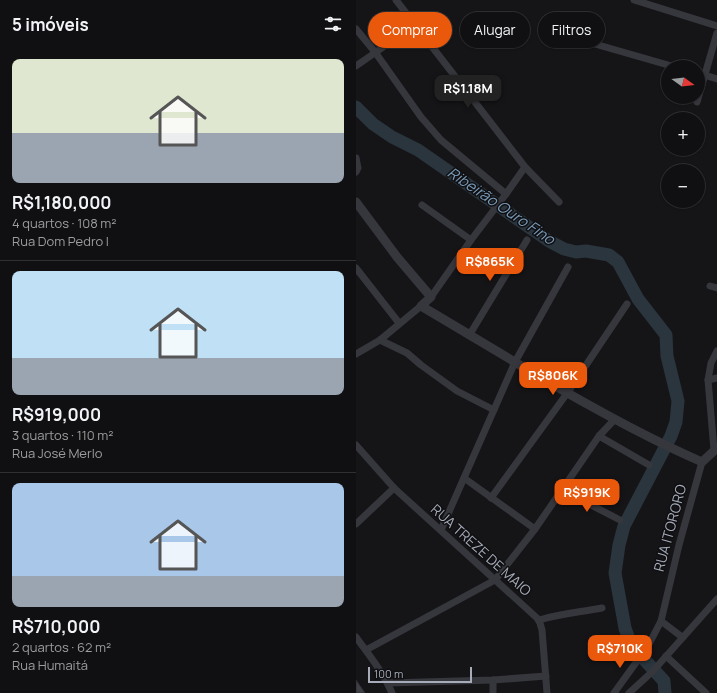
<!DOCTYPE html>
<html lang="pt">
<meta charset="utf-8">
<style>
:root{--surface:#101012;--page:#19191b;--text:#f1f3f6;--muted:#9c9d9f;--line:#303032;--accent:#ea580c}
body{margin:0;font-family:Manrope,sans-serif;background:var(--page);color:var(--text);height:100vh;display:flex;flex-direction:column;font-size:15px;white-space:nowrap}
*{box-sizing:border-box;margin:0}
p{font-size:13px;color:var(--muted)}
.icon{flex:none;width:22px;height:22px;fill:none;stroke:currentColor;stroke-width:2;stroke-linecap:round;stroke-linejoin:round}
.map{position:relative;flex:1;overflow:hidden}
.drawer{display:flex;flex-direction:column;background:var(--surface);width:356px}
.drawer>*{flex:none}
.banner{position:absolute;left:12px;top:12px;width:289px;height:36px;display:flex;gap:8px}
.needle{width:26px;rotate:105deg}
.fabs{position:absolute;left:305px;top:60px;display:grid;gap:8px}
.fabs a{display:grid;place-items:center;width:44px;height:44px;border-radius:50%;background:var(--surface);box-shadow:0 1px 3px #0004,0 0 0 1px var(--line);font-size:20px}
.scale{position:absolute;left:12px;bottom:10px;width:104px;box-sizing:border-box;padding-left:4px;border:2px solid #a6acb9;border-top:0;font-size:11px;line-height:14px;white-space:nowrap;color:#a6acb9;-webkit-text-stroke:3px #101013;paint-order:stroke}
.price{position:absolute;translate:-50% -34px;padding:0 9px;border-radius:8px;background:var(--accent);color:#fff;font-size:13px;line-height:26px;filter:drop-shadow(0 1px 2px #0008)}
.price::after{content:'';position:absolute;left:50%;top:24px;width:12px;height:9px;margin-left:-6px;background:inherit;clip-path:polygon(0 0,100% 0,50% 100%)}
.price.current{background:#222;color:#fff}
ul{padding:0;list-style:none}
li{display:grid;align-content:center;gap:8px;height:212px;padding:0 12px}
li+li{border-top:1px solid var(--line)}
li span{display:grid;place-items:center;height:124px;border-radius:8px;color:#555}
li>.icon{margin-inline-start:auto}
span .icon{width:72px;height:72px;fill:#fffc;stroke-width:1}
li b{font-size:17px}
h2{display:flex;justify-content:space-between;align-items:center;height:48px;padding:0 12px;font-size:17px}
.pill{padding:0 14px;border-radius:18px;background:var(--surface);box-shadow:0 1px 3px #0004,0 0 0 1px var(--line);font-size:14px;line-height:36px}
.pill.current{background:var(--accent);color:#fff}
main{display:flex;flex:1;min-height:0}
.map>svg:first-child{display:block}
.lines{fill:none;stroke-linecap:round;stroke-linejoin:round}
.river{stroke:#2a353d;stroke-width:13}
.building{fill:#3f4045;stroke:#2f2f34}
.minor{stroke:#36373d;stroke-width:7}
.tertiary{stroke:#36373d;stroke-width:9}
.labels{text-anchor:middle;stroke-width:3;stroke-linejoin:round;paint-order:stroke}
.street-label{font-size:14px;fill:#a6acb9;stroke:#101013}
.water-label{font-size:15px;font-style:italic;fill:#7a9bb8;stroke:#101013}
</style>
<main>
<section class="drawer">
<h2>5 imóveis<svg class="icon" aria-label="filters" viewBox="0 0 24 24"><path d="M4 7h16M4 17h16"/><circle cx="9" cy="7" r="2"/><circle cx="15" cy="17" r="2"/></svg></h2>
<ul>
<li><span style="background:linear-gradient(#dfe7d0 60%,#9aa5b1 0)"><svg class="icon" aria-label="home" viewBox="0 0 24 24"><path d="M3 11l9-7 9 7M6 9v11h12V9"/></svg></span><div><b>R$1,180,000</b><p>4 quartos · 108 m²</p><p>Rua Dom Pedro I</p></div></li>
<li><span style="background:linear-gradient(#bfe0f5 70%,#9aa5b1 0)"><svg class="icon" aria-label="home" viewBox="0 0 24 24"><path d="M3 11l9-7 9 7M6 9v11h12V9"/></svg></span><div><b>R$919,000</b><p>3 quartos · 110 m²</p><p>Rua José Merlo</p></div></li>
<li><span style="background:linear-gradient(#a9c7e8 75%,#9aa5b1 0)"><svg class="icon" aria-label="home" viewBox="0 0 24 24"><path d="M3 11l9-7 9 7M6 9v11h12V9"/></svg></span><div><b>R$710,000</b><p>2 quartos · 62 m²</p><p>Rua Humaitá</p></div></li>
</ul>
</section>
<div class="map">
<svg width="361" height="693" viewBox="0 0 361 693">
<rect width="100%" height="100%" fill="#151518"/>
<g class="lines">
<polyline class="river" points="0,107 17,124 36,137 62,150 193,241 208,249 220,252 230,251 253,255 262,262 282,299 310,335 311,356 322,401 320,422 315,436 268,526 263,545 259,573 269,628 275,645 308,681 309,693"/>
</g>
<polygon class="building" points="0,680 9,693 0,693"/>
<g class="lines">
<g class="minor">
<polyline points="40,0 169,167 203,202"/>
<polyline points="278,0 361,26"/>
<polyline points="0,29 19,52 65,117 85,140 150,194"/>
<polyline points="218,38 319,67"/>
<polyline points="0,66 59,25"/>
<polyline points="342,73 361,79"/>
<polyline points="341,102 361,33"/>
<polyline points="0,158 2,168 0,172"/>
<polyline points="66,205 115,240"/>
<polyline points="0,268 43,323"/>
<polyline points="354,286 361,288"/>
<polyline points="75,297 115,240 150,194 169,167"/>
<polyline points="114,334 171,240"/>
<polyline points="24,340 51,353 65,365 101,391 138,410"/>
<polyline points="0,354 24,340 65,306"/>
<polyline points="352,380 361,378"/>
<polyline points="243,436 293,465"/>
<polyline points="0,445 38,488 181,618 184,623 186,630 191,693"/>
<polyline points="358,450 352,380 355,363 361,351"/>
<polyline points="108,478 179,529"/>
<polyline points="206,490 264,520"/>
<polyline points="135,498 212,392 271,304"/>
<polyline points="0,524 38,488"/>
<polyline points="85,530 159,362 212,267"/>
<path d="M183,620c20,-6 42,-8 63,-12"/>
<polyline points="305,621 326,637"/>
<path d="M0,637c13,18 27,35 36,56"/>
<polyline points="10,650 139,580 179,529 243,436 259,419"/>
<polyline points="310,656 350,693"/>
<polyline points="137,680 137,693"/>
<polyline points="32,683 137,680 190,676"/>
<polyline points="258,693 292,646 305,621 323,545 346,462"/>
<polyline points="273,693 297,671 361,599"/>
</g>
<path class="tertiary" d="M0,202l41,55 34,40 -10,9c92,54 183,113 281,156l15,-14"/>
</g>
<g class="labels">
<g class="street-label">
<text transform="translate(314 528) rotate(-75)" y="5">RUA ITORORO</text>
<text transform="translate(125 550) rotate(42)" y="5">RUA TREZE DE MAIO</text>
</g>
<g class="water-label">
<text transform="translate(145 206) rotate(34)" y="5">Ribeirão Ouro Fino</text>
</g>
</g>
</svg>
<div class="fabs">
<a><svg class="needle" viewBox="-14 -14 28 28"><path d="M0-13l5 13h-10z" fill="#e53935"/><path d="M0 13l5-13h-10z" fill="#9c9d9f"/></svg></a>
<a>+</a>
<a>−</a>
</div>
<div class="scale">100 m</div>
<b class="price current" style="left:112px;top:109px">R$1.18M</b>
<b class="price" style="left:134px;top:282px">R$865K</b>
<b class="price" style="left:197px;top:396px">R$806K</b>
<b class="price" style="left:231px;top:513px">R$919K</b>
<b class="price" style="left:264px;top:669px">R$710K</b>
<div class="banner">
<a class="pill current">Comprar</a>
<a class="pill">Alugar</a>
<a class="pill">Filtros</a>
</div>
</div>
</main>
